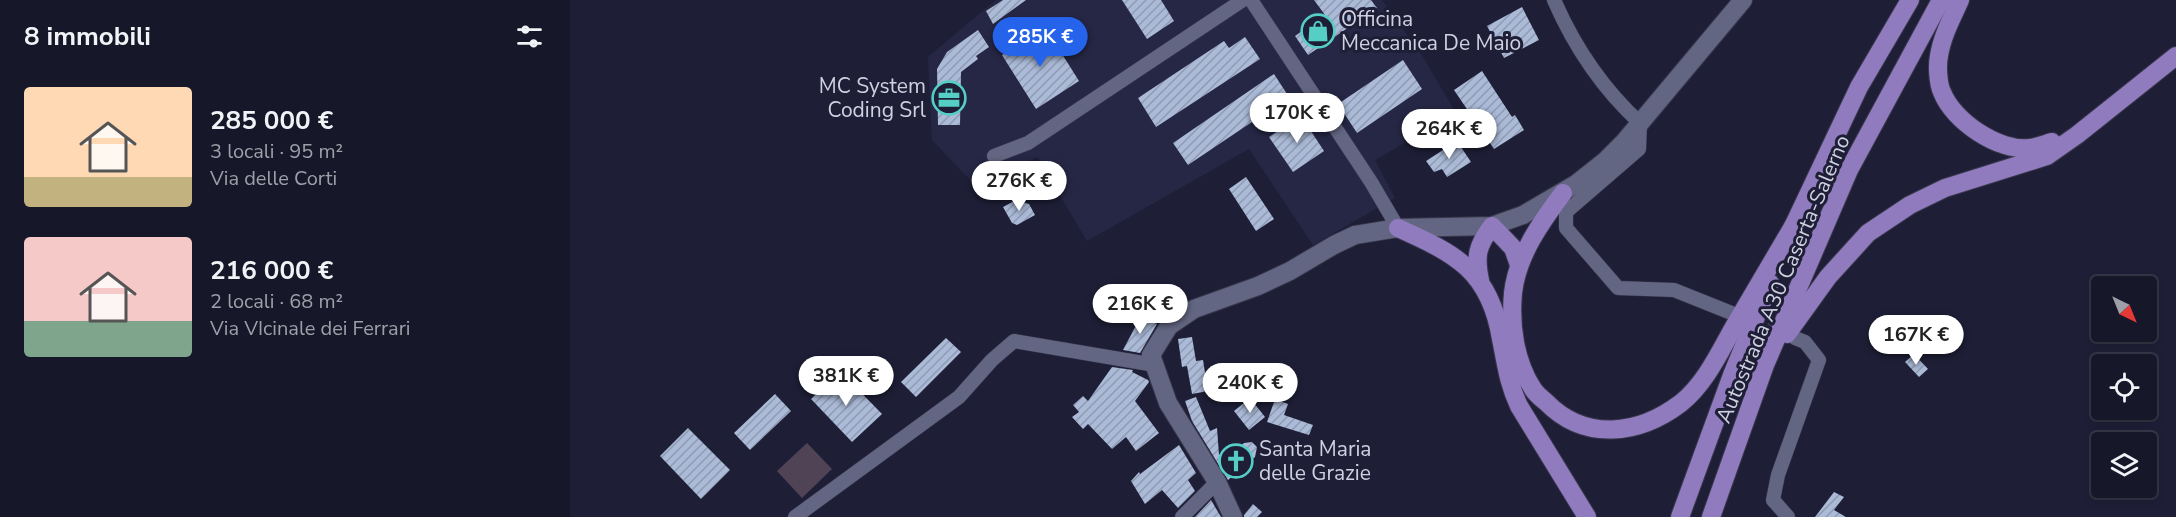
<!DOCTYPE html>
<html lang="it">
<meta charset="utf-8">
<style>
:root{--surface:#161729;--page:#232435;--text:#f1f3f6;--muted:#9e9fa8;--line:#353646;--accent:#2563eb}
body{margin:0;font-family:"Nunito Sans",sans-serif;background:var(--page);color:var(--text);height:100vh;display:flex;flex-direction:column;font-size:22px;white-space:nowrap}
*{box-sizing:border-box;margin:0}
p{font-size:20px;color:var(--muted)}
.icon{flex:none;width:33px;height:33px;fill:none;stroke:currentColor;stroke-width:2;stroke-linecap:round;stroke-linejoin:round}
.map{position:relative;flex:1;overflow:hidden}
.drawer{display:flex;flex-direction:column;background:var(--surface);width:570px}
.drawer>*{flex:none}
.needle{width:39px;rotate:137deg}
.fabs{position:absolute;left:1521px;top:276px;display:grid;gap:12px}
.fabs a{display:grid;place-items:center;width:66px;height:66px;border-radius:6px;background:var(--surface);box-shadow:0 3px 9px #0003,0 0 0 2px var(--line);font-size:30px}
.price{position:absolute;translate:-50% -51px;padding:0 14px;border-radius:21px;background:#fff;color:#222;font-size:20px;line-height:39px;filter:drop-shadow(0 2px 3px #0008)}
.price::after{content:'';position:absolute;left:50%;top:36px;width:18px;height:14px;margin-left:-9px;background:inherit;clip-path:polygon(0 0,100% 0,50% 100%)}
.price.selected{background:var(--accent);color:#fff}
ul{padding:0;list-style:none}
li{display:flex;align-items:center;gap:18px;height:150px;padding:0 24px}
li span{display:grid;place-items:center;flex:none;width:168px;height:120px;border-radius:6px;color:#555}
li>.icon{margin-inline-start:auto}
span .icon{width:72px;height:72px;fill:#fffc;stroke-width:1}
li b{font-size:26px}
h2{display:flex;justify-content:space-between;align-items:center;height:72px;padding:0 24px;font-size:26px}
main{display:flex;flex:1;min-height:0}
.map>svg:first-child{display:block}
.built{fill:#262745}
.park{fill:#504356}
.building{fill:url(#building-hatch)}
.lines{fill:none;stroke-linecap:round;stroke-linejoin:round}
.street-tunnel{stroke:#393a50;stroke-width:14;stroke-dasharray:14 7;stroke-linecap:butt}
.street-casing{stroke:#39384d;stroke-width:15}
.secondary-casing{stroke:#39384d;stroke-width:20}
.highway-casing{stroke:#39384d;stroke-width:20}
.street{stroke:#636682;stroke-width:14}
.secondary{stroke:#636682;stroke-width:18}
.highway{stroke:#917bbf;stroke-width:18}
.labels{text-anchor:middle;stroke-width:6;stroke-linejoin:round;paint-order:stroke}
.poi-label{font-size:21px;fill:#cfd1e1;stroke:#1e1f37;text-anchor:start}
.street-label{font-size:21px;fill:#cfd1e1;stroke:#1e1f37}
</style>
<main>
<section class="drawer">
<h2>8 immobili<svg class="icon" aria-label="filters" viewBox="0 0 24 24"><path d="M4 7h16M4 17h16"/><circle cx="9" cy="7" r="2"/><circle cx="15" cy="17" r="2"/></svg></h2>
<ul>
<li><span style="background:linear-gradient(#ffd9b3 75%,#c2b280 0)"><svg class="icon" aria-label="home" viewBox="0 0 24 24"><path d="M3 11l9-7 9 7M6 9v11h12V9"/></svg></span><div><b>285 000 €</b><p>3 locali · 95 m²</p><p>Via delle Corti</p></div></li>
<li><span style="background:linear-gradient(#f6c9c9 70%,#7fa58c 0)"><svg class="icon" aria-label="home" viewBox="0 0 24 24"><path d="M3 11l9-7 9 7M6 9v11h12V9"/></svg></span><div><b>216 000 €</b><p>2 locali · 68 m²</p><p>Via VIcinale dei Ferrari</p></div></li>
</ul>
</section>
<div class="map">
<svg width="1606" height="517" viewBox="0 0 1606 517">
<defs>
<pattern id="building-hatch" width="6" height="6" patternUnits="userSpaceOnUse" patternTransform="scale(1.5)"><rect width="6" height="6" fill="#aabad7"/><path d="M-1 1l2-2M0 6l6-6M5 7l2-2" fill="none" stroke="#8f9bb2"/></pattern>
</defs>
<rect width="100%" height="100%" fill="#1e1f37"/>
<polygon class="built" points="426,0 812,0 853,57 886,113 805,160 825,198 743,245 679,149 517,241 467,157 407,187 362,140 358,57"/>
<polygon class="park" points="237,443 262,469 232,498 207,471"/>
<g class="building">
<polygon points="433,0 456,0 423,24 416,11"/>
<polygon points="552,0 591,0 604,21 577,39"/>
<polygon points="744,0 801,0 807,8 738,55 725,36 755,15"/>
<polygon points="952,7 969,40 934,58 917,26"/>
<polygon points="475,27 509,81 466,109 432,55"/>
<polygon points="408,30 419,47 406,56 408,59 391,72 390,125 368,125 367,69 377,52"/>
<polygon points="675,37 690,59 586,127 568,98 654,41 659,48"/>
<polygon points="833,60 852,89 787,133 768,104"/>
<polygon points="912,71 942,117 945,115 954,130 924,149 884,90"/>
<polygon points="704,74 719,97 618,165 603,143"/>
<polygon points="731,116 754,151 723,172 699,137"/>
<polygon points="887,141 901,162 877,177 872,169 864,172 856,161"/>
<polygon points="676,177 704,219 686,231 659,189"/>
<polygon points="446,200 459,204 465,215 447,225 442,223 433,207"/>
<polygon points="571,316 587,324 570,353 553,350"/>
<polygon points="622,337 626,361 633,360 638,391 622,394 617,366 612,367 608,339"/>
<polygon points="376,338 391,352 346,397 331,382"/>
<polygon points="1344,354 1358,369 1349,377 1335,362"/>
<polygon points="542,367 563,370 562,372 578,380 579,382 565,401 589,433 566,451 556,437 542,449 518,424 513,429 502,417 509,412 503,405 513,396 518,401"/>
<polygon points="270,371 312,414 282,442 241,399"/>
<polygon points="205,394 221,411 180,450 164,433"/>
<polygon points="626,397 640,431 647,428 649,455 658,447 663,452 674,443 682,442 687,447 685,457 658,480 622,421 615,401"/>
<polygon points="680,398 695,417 679,430 664,411"/>
<polygon points="705,399 718,404 714,415 743,425 739,435 697,422"/>
<polygon points="118,428 160,470 131,499 90,456"/>
<polygon points="609,445 626,473 618,480 625,491 608,508 592,490 575,504 561,481 569,472 570,474"/>
<polygon points="1264,492 1274,497 1264,510 1276,517 1245,517"/>
<polygon points="641,500 651,517 625,517"/>
<polygon points="683,504 692,512 687,517 674,517 674,515"/>
</g>
<g class="lines">
<polyline class="street-tunnel" points="1177,319 1218,335"/>
<g class="street-casing">
<g id="street">
<polyline points="681,0 801,182 828,228"/>
<path d="M984,0c20,46 49,89 86,123l-1,26 -73,63v16l52,60 56,2 60,24"/>
<polyline points="424,156 458,143 673,0"/>
<polyline points="225,517 389,397 422,360 444,341 585,365"/>
<polyline points="612,517 647,482"/>
<polyline points="1218,517 1203,500 1208,475 1249,360 1235,342 1225,338"/>
</g>
</g>
<g class="secondary-casing">
<polyline id="secondary" points="663,517 647,482 598,403 581,355 599,326 624,309 688,286 720,271 764,245 785,235 828,228 922,226 953,215 1006,184 1035,161 1055,141 1173,0"/>
</g>
<g class="highway-casing">
<g id="highway">
<path d="M1390,0c-8,18 -18,36 -21,56 -2,9 -1,28 3,36 11,29 57,60 88,56 8,-1 15,-4 22,-6"/>
<path d="M993,193c-22,29 -46,63 -50,100 -3,32 2,69 20,96 3,5 8,9 13,13 39,40 93,33 135,1 25,-20 39,-52 54,-78 20,-34 40,-68 60,-102"/>
<path d="M828,228c58,26 92,43 103,111 5,24 7,44 18,67l68,111"/>
<polyline points="1220,233 1289,87 1340,0"/>
<path d="M910,280c-5,-24 -3,-34 12,-54l21,22 6,17"/>
<polyline points="1217,334 1258,277 1298,233 1340,205 1375,188 1477,156 1507,135 1606,56"/>
<polyline points="1110,517 1162,375 1200,283"/>
<polyline points="1141,517 1195,365 1279,170 1371,0"/>
</g>
</g>
<use href="#street" class="street"/>
<use href="#secondary" class="secondary"/>
<use href="#highway" class="highway"/>
</g>
<defs>
<g id="shop-ring" transform="scale(1.725)"><circle r="9.5" fill="#1e1f37" stroke="#55cec5" stroke-width="1.5"/><path d="M-5-2.5h2.3a2.7 3.5 0 0 1 5.4 0H5L5.5 6h-11ZM-1.5-2.5h3a1.5 2.3 0 0 0-3 0Z" fill="#55cec5"/></g>
<g id="office-ring" transform="scale(1.725)"><circle r="9.5" fill="#1e1f37" stroke="#55cec5" stroke-width="1.5"/><path d="M-6-3h4V-5.5h4V-3h4V5H-6ZM-1-4.5V-3h2v-1.5ZM-6 0V1H6V0Z" fill="#55cec5"/></g>
<g id="church-ring" transform="scale(1.725)"><circle r="9.5" fill="#1e1f37" stroke="#55cec5" stroke-width="1.5"/><path d="M-1.2-6h2.4v3.5h3.3v2.4h-3.3V6h-2.4V-.1h-3.3v-2.4h3.3Z" fill="#55cec5"/></g>
</defs>
<g fill-rule="evenodd">
<use href="#shop-ring" x="748" y="31"/>
<use href="#office-ring" x="379" y="98"/>
<use href="#church-ring" x="666" y="461"/>
</g>
<g class="labels">
<g class="poi-label">
<text x="771" y="26">Officina<tspan x="771" dy="24">Meccanica De Maio</tspan></text>
<text x="356" y="93" text-anchor="end">MC System<tspan x="356" dy="24">Coding Srl</tspan></text>
<text x="689" y="456">Santa Maria<tspan x="689" dy="24">delle Grazie</tspan></text>
</g>
<g class="street-label">
<text transform="translate(1213 279) rotate(-67)" y="7">Autostrada A30 Caserta-Salerno</text>
</g>
</g>
</svg>
<div class="fabs">
<a><svg class="needle" viewBox="-14 -14 28 28"><path d="M0-13l5 13h-10z" fill="#e53935"/><path d="M0 13l5-13h-10z" fill="#9e9fa8"/></svg></a>
<a><svg class="icon" aria-label="locate" viewBox="0 0 24 24"><circle cx="12" cy="12" r="6"/><path d="M12 2v4M12 18v4M2 12h4M18 12h4"/></svg></a>
<a><svg class="icon" aria-label="layers" viewBox="0 0 24 24"><path d="M12 4l9 5-9 5-9-5zM3 14l9 5 9-5"/></svg></a>
</div>
<b class="price selected" style="left:470px;top:68px">285K €</b>
<b class="price" style="left:727px;top:144px">170K €</b>
<b class="price" style="left:879px;top:160px">264K €</b>
<b class="price" style="left:449px;top:212px">276K €</b>
<b class="price" style="left:570px;top:335px">216K €</b>
<b class="price" style="left:1346px;top:366px">167K €</b>
<b class="price" style="left:276px;top:407px">381K €</b>
<b class="price" style="left:680px;top:414px">240K €</b>
</div>
</main>
